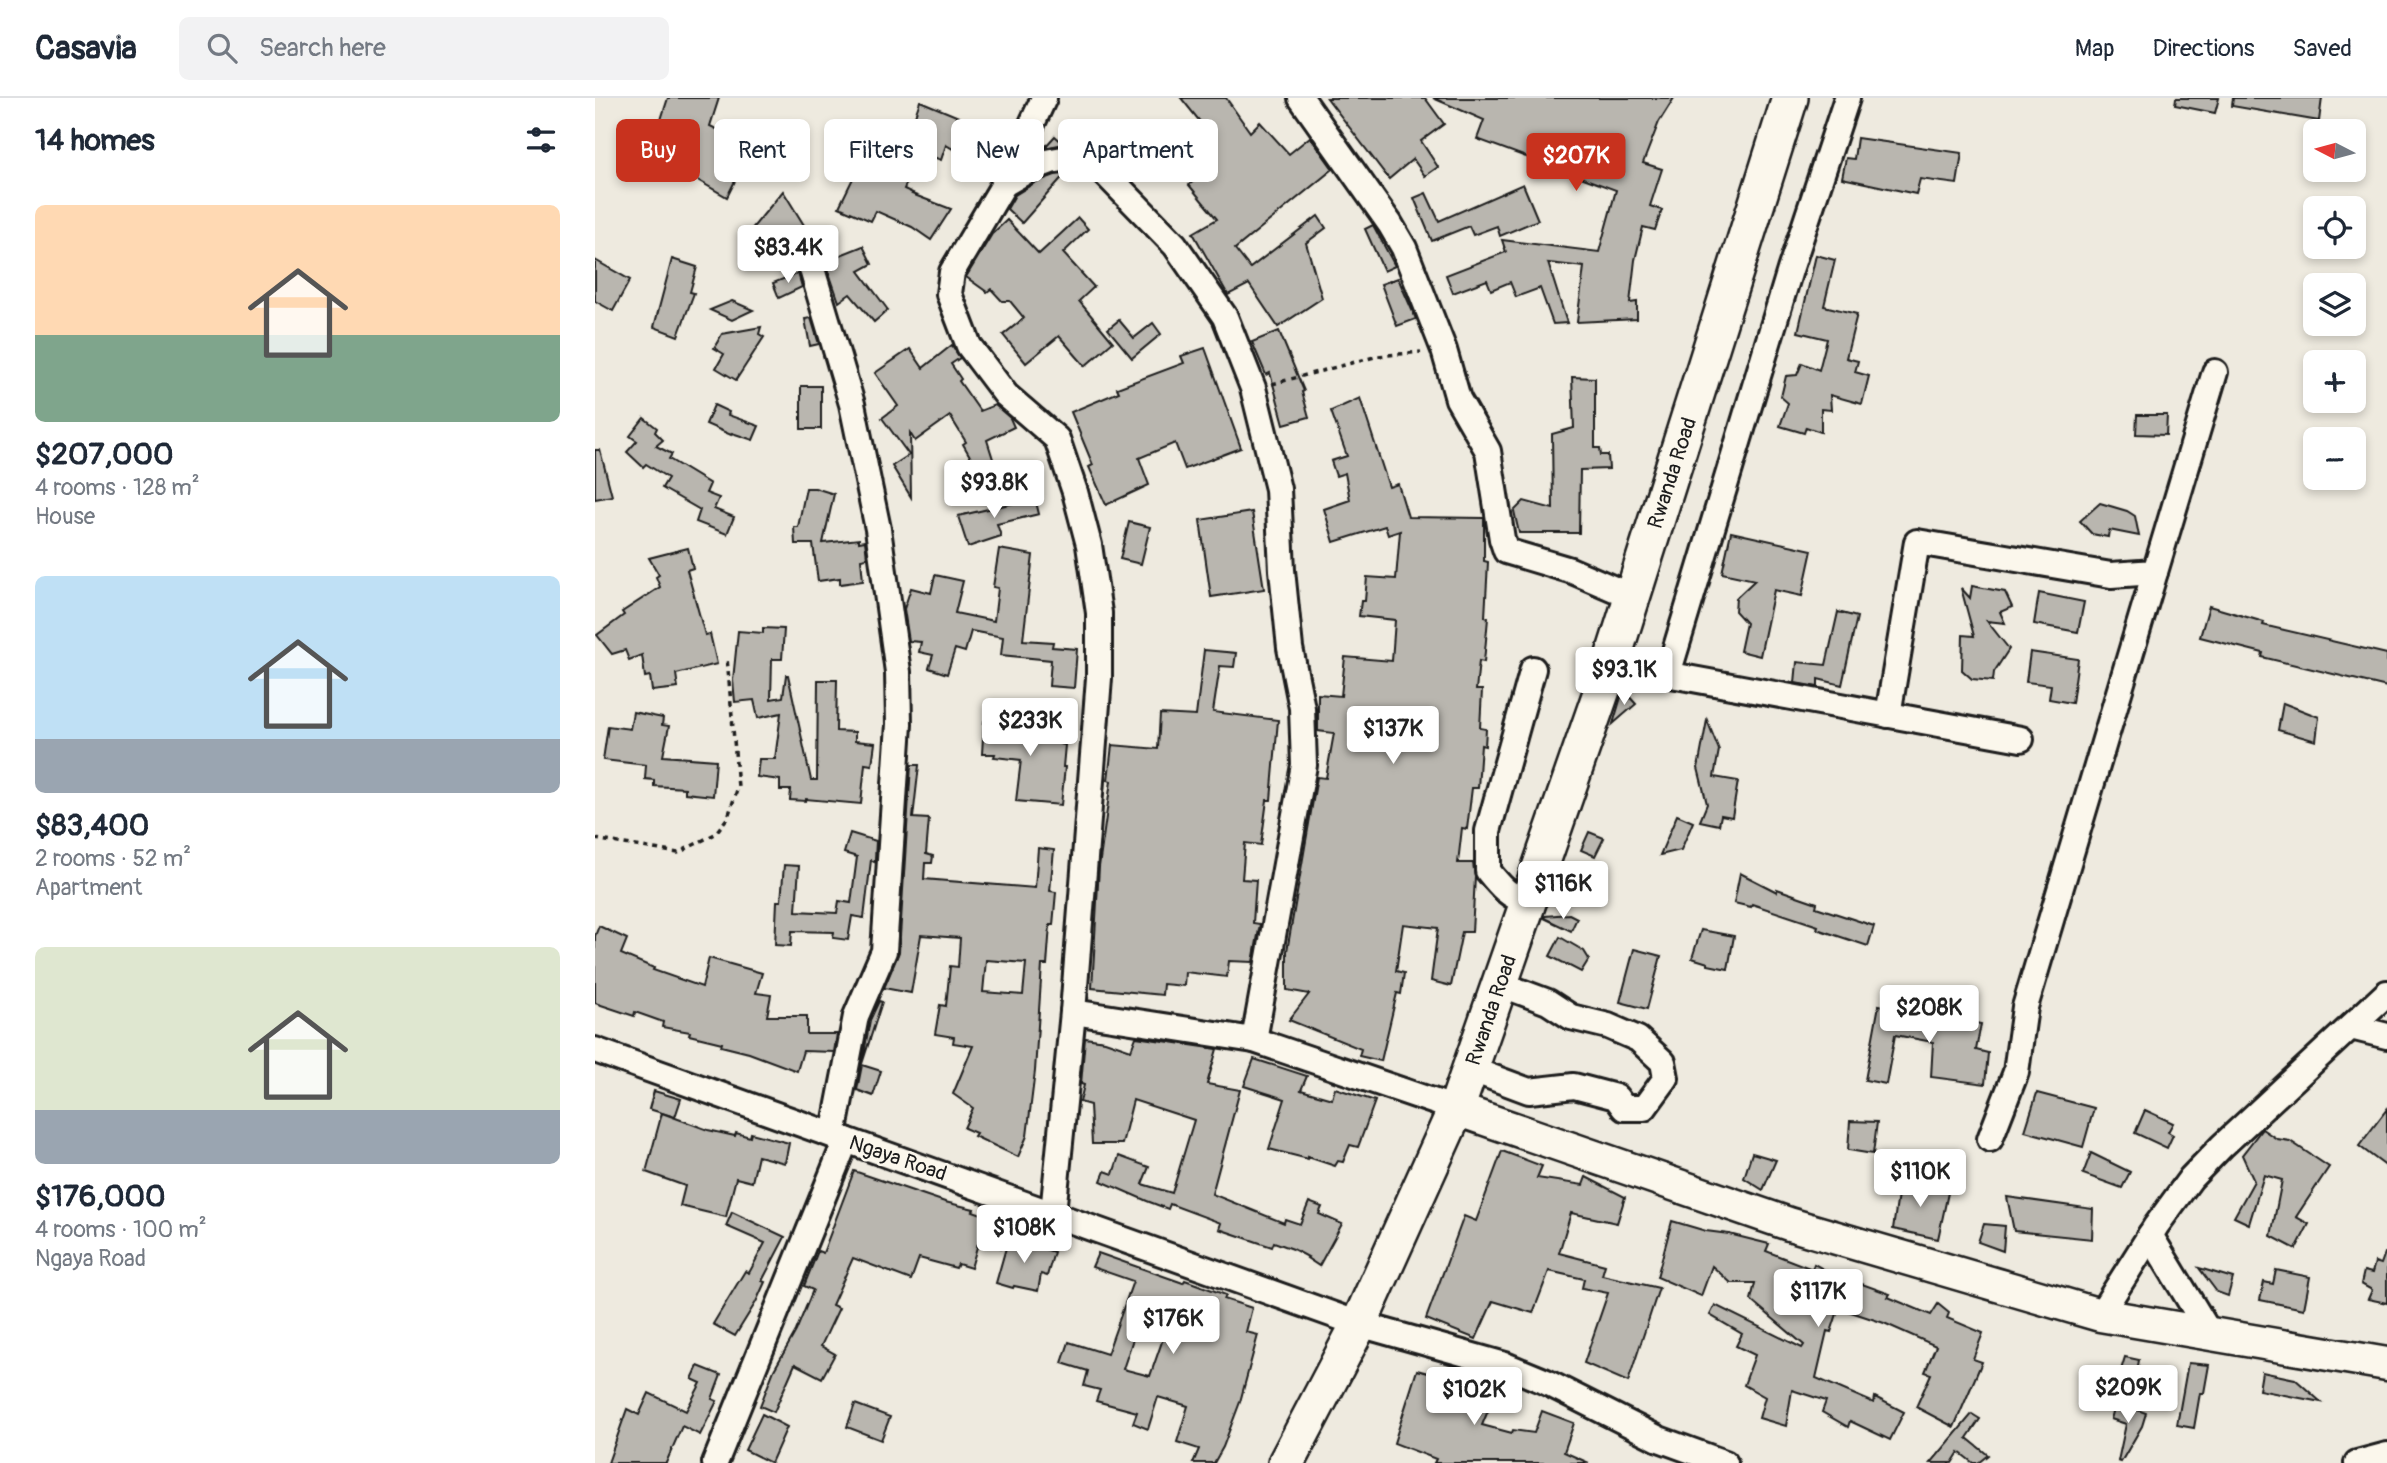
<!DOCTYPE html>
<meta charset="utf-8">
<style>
:root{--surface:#fff;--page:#f2f2f3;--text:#1f2937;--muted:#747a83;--line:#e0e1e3;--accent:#c8321e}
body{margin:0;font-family:Pangolin,sans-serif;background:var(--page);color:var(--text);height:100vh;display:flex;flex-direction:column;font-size:26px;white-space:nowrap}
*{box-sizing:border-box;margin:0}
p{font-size:23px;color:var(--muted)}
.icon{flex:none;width:38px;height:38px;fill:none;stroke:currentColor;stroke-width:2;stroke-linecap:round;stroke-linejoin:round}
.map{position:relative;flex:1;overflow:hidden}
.panel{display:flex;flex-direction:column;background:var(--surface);width:595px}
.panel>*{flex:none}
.banner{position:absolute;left:21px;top:21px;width:665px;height:63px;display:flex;gap:14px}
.needle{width:46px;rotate:276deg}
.controls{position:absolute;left:1708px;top:21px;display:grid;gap:14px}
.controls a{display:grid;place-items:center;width:63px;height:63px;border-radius:10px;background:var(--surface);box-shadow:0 4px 10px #0003;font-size:35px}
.price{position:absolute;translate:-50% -60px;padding:0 16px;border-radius:7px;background:#fff;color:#222;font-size:23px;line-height:46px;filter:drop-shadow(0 2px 4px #0008)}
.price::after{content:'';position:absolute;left:50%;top:42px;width:21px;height:16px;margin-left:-10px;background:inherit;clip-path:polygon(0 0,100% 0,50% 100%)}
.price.current{background:var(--accent);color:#fff}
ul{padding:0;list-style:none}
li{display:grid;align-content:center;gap:14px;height:371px;padding:0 35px}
li span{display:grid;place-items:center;height:217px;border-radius:10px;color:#555}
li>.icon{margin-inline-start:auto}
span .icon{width:126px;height:126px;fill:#fffc;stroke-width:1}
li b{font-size:30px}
h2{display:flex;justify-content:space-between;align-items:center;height:84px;padding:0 35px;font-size:30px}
.tag{padding:0 24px;border-radius:10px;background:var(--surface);box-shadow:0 4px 10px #0003;font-size:24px;line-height:63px}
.tag.current{background:var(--accent);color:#fff}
header{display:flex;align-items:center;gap:42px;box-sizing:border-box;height:98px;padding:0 35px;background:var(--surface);border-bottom:2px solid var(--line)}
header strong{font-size:33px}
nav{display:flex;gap:38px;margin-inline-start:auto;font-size:24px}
.search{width:490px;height:63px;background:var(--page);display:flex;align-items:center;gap:18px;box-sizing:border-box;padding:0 24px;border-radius:10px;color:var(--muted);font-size:26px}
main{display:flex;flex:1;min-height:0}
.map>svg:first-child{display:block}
.building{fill:#b9b6af;stroke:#1c1c1c;stroke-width:2;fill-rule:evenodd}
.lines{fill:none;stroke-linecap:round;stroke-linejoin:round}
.minor-casing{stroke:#1c1c1c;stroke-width:30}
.major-casing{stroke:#1c1c1c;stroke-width:37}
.highway-casing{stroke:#1c1c1c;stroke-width:40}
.path{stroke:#1c1c1c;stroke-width:3.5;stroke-dasharray:5 5;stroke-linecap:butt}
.minor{stroke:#fbf7ec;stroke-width:24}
.major{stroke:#fbf7ec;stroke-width:32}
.highway{stroke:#fbf7ec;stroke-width:35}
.labels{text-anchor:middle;stroke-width:5;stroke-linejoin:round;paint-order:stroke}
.street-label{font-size:21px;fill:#1c1c1c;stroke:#fbf7ec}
</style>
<header>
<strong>Casavia</strong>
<div class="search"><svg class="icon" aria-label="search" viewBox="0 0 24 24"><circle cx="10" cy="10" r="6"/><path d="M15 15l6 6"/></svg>Search here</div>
<nav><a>Map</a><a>Directions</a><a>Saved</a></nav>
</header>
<main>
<section class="panel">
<h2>14 homes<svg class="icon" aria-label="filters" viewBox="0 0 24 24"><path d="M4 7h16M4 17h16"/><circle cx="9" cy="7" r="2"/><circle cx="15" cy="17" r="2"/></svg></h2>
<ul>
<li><span style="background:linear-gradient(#ffd9b3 60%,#7fa58c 0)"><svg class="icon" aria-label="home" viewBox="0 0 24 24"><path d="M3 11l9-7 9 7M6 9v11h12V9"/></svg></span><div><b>$207,000</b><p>4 rooms · 128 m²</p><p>House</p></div></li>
<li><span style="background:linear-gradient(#bfe0f5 75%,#9aa5b1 0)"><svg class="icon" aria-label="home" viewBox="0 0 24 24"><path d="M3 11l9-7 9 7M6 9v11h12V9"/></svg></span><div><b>$83,400</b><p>2 rooms · 52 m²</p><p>Apartment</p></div></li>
<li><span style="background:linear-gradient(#dfe7d0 75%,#9aa5b1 0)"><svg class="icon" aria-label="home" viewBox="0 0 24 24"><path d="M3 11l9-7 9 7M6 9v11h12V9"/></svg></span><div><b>$176,000</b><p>4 rooms · 100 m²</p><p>Ngaya Road</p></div></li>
</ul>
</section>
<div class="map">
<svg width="1792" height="1365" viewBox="0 0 1792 1365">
<rect width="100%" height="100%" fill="#eeeadf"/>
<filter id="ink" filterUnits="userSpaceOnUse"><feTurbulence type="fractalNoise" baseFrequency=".0143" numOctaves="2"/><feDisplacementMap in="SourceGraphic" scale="14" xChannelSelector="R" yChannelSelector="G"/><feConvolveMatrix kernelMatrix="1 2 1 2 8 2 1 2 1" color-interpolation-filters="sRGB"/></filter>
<g filter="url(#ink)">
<g class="building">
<polygon points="73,0 124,0 115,28 132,36 130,41 155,53 132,99 99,80 102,75 54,59"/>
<polygon points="586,0 631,0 655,34 665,24 694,56 715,39 738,71 640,151 655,170 723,118 731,130 711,145 727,200 683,229 654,186 633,197 598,135 622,121 594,87 603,79 583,51 611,31"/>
<polygon points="732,0 830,0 849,26 826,43 843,69 830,78 818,61 794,81"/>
<polygon points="838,0 1079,0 1064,24 1048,65 1067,71 1055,108 1067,112 1060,132 1048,129 1040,162 1035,205 1042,204 1042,221 982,224 989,169 953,165 972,225 958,226 945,190 921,199 915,184 896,192 892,182 858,195 851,177 911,154 907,142 1004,154 1021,92 882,41 889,22"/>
<polygon points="1581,0 1624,0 1620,15 1580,7"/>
<polygon points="1638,0 1727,0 1724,23 1637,8"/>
<polygon points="325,3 371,22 358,51 351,47 346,62 325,54 309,91 318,95 317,96 356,111 336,142 317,129 281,113 276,123 244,109 264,68 253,63 259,50 267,53 276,33 310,47"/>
<polygon points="460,38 469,46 449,50"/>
<polygon points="1262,40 1367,55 1362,86 1325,81 1321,96 1247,80 1251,60 1259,61"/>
<polygon points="470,76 427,125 412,111 420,97 441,84 460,77"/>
<polygon points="928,86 943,122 905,138 902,128 878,137 874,128 837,143 819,100 831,95 844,123"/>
<polygon points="188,93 212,132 202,139 205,144 169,166 168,165 165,166 150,139"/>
<polygon points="483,120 493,131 468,155 499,189 484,203 518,244 490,268 464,238 431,265 408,237 429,220 415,203 407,203 396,191 392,194 371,179 397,136 412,122 444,156"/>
<polygon points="778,127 800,168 789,173 770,131"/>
<polygon points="268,148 277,166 264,173 293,212 279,224 255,196 244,204 230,163"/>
<polygon points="1221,157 1240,162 1229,208 1262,216 1251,260 1263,263 1260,274 1274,278 1267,306 1235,297 1236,312 1226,311 1226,334 1211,329 1209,335 1185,328 1193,305 1186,299 1191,278 1202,277 1207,265 1224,272 1232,241 1203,234"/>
<polygon points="77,161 102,169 95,194 99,195 83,238 59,229"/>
<polygon points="0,162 35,182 18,213 0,203"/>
<polygon points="203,175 207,189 184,200 178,185"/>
<polygon points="803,180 821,221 802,228 786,186"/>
<polygon points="137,203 158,212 137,222 115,212"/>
<polygon points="216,220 224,246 215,248 210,221"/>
<polygon points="524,222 539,240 558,225 566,236 537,260 513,231"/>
<polygon points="166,229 164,236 169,239 141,282 121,270 129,256 119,250 127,236"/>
<polygon points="684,233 709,293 707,294 714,319 689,326 675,275 671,277 657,244"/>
<polygon points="357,247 365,260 356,266 366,281 364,283 385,313 400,307 415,320 419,329 392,342 404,380 370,393 364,375 381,369 368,346 371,344 355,318 320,343 315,335 316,399 297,368 314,357 287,320 303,308 280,275 315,251 328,270"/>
<polygon points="610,250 646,350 590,371 580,345 544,360 554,387 511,407 494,369 498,367 476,314 524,294 522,290 589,265 586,258"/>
<polygon points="977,279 1000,280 1000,350 1005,350 1006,357 1013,357 1014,371 985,372 984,435 924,435 919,413 929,403 958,411 957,336 979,330"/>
<rect x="206" y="288" width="20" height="43"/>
<polygon points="765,300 794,389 803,386 813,419 889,420 889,463 893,464 890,519 893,520 889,564 884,563 881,592 887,592 885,630 891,631 890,648 886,647 883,690 877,690 872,731 867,730 863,765 878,765 880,779 877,834 867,834 856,888 836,883 843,830 808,826 801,873 809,875 806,896 802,895 786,963 764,958 766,951 694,922 714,896 692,892 692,853 722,679 731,680 739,635 723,633 723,596 746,598 750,559 797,563 800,522 764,518 766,503 770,503 772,479 801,481 805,433 793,437 790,428 739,444 729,411 755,402 750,375 741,378 736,363 752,358 736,313"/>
<polygon points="119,307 134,314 133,317 164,328 158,342 137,335 136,337 111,326"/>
<polygon points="1542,317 1572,317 1571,337 1541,336"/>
<polygon points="49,320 62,330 60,334 68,342 61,348 77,356 74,361 115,386 111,395 124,400 119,411 139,419 132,436 101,424 105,412 67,390 73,380 51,366 48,369 32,354 42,343 35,338"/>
<polygon points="0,352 5,352 17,398 0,401"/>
<polygon points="211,390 220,390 239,396 228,445 264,441 264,444 270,443 272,460 266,461 268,483 245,486 245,480 223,483 218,446 200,446 199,429 203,429"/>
<polygon points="440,400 444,416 402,426 406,438 373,449 363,418"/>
<polygon points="1505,405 1532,413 1540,418 1544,438 1514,432 1513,439 1497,436 1485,423"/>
<polygon points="657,414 669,491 616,499 605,422"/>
<polygon points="534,424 555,429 546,466 525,461"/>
<polygon points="1136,434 1217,452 1207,498 1179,492 1165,558 1145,553 1151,525 1140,513 1141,500 1160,482 1127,475"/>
<polygon points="93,450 98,470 92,472 110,537 115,536 122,566 81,576 83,590 57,593 55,578 50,579 47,557 34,562 30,552 17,556 2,537 29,517 27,514 65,489 61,479 64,477 54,460"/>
<polygon points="404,451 438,457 428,542 458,544 457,549 482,551 479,590 454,588 456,562 406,557 408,539 376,533 370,554 360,551 352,576 334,570 338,557 324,554 326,544 314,543 309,511 316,490 336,495 340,477 368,483 360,515 399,523 403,490 398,489"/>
<polygon points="1377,488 1410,494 1417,509 1405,514 1410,525 1392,523 1414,551 1399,574 1398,583 1377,581 1367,572 1368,537 1379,538 1366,490 1375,500"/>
<polygon points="1444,495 1489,504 1483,534 1439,526"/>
<polygon points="1614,508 1669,524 1668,527 1792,556 1792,589 1667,559 1668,555 1605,539"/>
<polygon points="1243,514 1262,519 1247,587 1223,581 1223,589 1200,585 1202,564 1231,567"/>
<polygon points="168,530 189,531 187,561 177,561 176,601 188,599 191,577 193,577 216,682 222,682 223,582 242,582 241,633 260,634 260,643 280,645 277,667 270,666 266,706 211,701 211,703 195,702 196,692 185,692 185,682 162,679 164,661 180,661 186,615 163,620 159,602 140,604 138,582 143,533 168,535"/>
<polygon points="609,552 641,555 639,569 625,568 618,614 683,622 676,702 672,702 666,747 650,745 647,781 661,782 658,825 665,826 658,864 634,863 632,879 590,874 589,888 568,886 567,897 497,890 504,769 516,683 513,682 517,647 563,651 565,616 601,618"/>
<polygon points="1435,554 1483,561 1477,605 1454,601 1456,587 1431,584"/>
<polygon points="1031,595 1041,606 1018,626 1026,599"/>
<polygon points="1688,605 1724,619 1721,643 1683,632"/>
<polygon points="38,614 68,620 67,627 74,628 68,658 121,662 118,698 90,695 90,690 59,688 59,682 50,681 51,667 8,662 13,628 35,631"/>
<polygon points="1112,622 1124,652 1119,679 1143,683 1137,719 1126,717 1124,727 1105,723 1112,706 1103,670"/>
<polygon points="389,623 467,629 465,646 470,647 468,669 470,669 466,707 421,703 426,662 399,659 400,656 387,656"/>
<path d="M316,667h8l-6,53 16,1 -3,35 7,2 -1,7h-7l-1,16 111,9 3,-40 16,2 -4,41 6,1 -3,33h-3l-3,40h-5l-7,106 -8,65 -9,21 -44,-21 2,-3 -12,-5 9,-20 -20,-14 20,-48 -20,-3 1,-6 -19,-3 5,-29 6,1 4,-40 8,1 2,-29 -39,-3 -10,58 -27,-5 15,-36zM391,862l40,3 -3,32 -40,-3z"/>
<polygon points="1082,717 1098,724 1086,752 1065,757"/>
<polygon points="994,734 1009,740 1000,758 986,752"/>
<polygon points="255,735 281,743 280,761 279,764 276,762 269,820 257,818 253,842 238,840 239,834 197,833 196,848 180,847 182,803 186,803 189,767 204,768 201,813 242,815 244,803 256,805 262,759 249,755"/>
<polygon points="1145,775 1182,794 1182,791 1222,805 1221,809 1279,828 1273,848 1222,831 1223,828 1157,806 1156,809 1139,805"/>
<polygon points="974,816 982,820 976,833 949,820 950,818"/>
<polygon points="4,828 32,841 26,856 59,870 58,872 107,889 114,860 167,875 161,895 176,897 172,918 212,918 212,936 242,936 239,954 208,953 202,973 154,955 126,948 127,945 94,937 95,934 67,929 68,924 40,914 39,918 0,905 0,838"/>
<polygon points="1106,832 1139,838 1133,871 1113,867 1113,865 1097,860"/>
<polygon points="965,839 989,853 994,861 986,874 955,858"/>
<polygon points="1039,851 1066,858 1052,911 1025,904"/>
<polygon points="284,903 287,904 267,966 275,922"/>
<polygon points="1284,907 1386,926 1381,952 1393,955 1390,986 1336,979 1338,944 1300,937 1291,986 1270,982"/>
<polygon points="541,939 622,951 612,986 645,992 617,1096 689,1125 690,1121 705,1126 714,1104 727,1109 724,1116 747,1126 724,1168 712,1160 713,1159 698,1151 679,1144 677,1149 624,1131 626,1125 575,1106 573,1111 552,1103 506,1083 510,1073 518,1076 524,1058 554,1069 547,1086 577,1095 599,1022 538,1002 527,1046 497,1046 495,1007 485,1004 489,987 486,986 490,940 510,943 536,952"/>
<polygon points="659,961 712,978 706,992 737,1001 740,990 780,1003 763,1049 755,1047 748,1064 743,1063 740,1068 713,1059 713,1061 674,1051 690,1001 649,988"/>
<polygon points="267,967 286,973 278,998 262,992"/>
<polygon points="59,993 86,1001 80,1019 54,1011"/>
<polygon points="1442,995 1499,1010 1488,1049 1430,1033"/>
<polygon points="1792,1011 1792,1069 1764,1048"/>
<polygon points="1550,1012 1578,1025 1573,1034 1578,1037 1572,1050 1540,1035"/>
<polygon points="67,1015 113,1032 140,1038 141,1035 155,1039 156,1035 194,1045 190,1065 163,1058 157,1084 141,1080 131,1119 85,1108 90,1088 51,1074"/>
<polygon points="1255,1023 1282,1024 1278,1056 1253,1052"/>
<polygon points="1667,1031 1682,1041 1695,1043 1734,1069 1701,1119 1714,1126 1701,1151 1676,1138 1687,1082 1669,1077 1654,1126 1639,1119 1659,1083 1647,1057"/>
<polygon points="907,1053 947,1068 942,1080 988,1087 991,1079 1030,1099 1022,1125 976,1115 964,1155 1010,1167 1007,1177 1064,1190 1033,1284 989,1265 1013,1195 987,1190 989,1181 954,1173 938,1215 898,1203 881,1241 831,1221 869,1118 881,1123"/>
<polygon points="1157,1055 1181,1062 1168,1092 1149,1080"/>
<polygon points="1496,1055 1535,1074 1527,1090 1488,1076"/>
<polygon points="259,1073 350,1104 379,1111 378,1113 415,1126 407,1150 384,1142 376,1170 363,1166 361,1170 324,1160 316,1182 258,1160 237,1207 244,1210 226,1248 240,1256 227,1280 200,1266 179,1314 165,1308 179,1272 201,1233 218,1192 209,1188 223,1153 228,1155"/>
<polygon points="1305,1083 1354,1090 1343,1141 1298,1131"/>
<polygon points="1412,1099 1498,1111 1497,1141 1419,1133"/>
<polygon points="137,1114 190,1139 167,1183 170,1184 161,1204 140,1238 118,1226 150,1173 154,1175 170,1145 131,1128"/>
<polygon points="1077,1123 1111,1133 1134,1136 1174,1146 1171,1153 1217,1171 1219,1166 1255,1186 1256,1182 1295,1196 1293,1199 1336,1217 1343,1206 1354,1215 1352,1220 1388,1235 1378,1261 1387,1264 1359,1329 1321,1309 1336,1276 1330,1274 1341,1248 1289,1225 1244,1210 1236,1234 1232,1233 1221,1280 1279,1305 1280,1299 1309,1314 1295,1342 1255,1323 1253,1329 1227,1314 1231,1303 1197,1292 1191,1328 1164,1320 1170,1299 1149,1287 1160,1257 1141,1248 1147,1236 1115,1217 1120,1207 1207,1250 1209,1247 1156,1202 1160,1185 1136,1185 1117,1168 1106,1198 1062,1179"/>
<polygon points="1389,1126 1410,1128 1408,1153 1383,1144"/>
<polygon points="414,1139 459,1154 452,1178 446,1176 443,1193 419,1188 418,1190 401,1185"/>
<path d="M503,1155l85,30 2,-3 41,15 -2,4 28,9 -6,24 12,3 -18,67 -17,45 -9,16h-21l6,-14 -22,-7 11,-36 -30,-9 -10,32 -15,-6 4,-11 -41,-11 4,-11 -16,-4 4,-15 -26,-8 7,-21 38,12 26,-73 -41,-14zM551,1202l27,10 -23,66 -27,-7z"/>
<polygon points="1790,1155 1792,1155 1792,1205 1773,1201 1777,1192 1766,1186 1769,1173 1777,1175 1780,1164 1786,1166"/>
<polygon points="1604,1170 1638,1180 1633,1198 1622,1194"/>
<polygon points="1681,1172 1715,1179 1709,1211 1665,1202 1669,1184 1678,1186"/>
<polygon points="1530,1259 1544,1262 1541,1280 1525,1275"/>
<polygon points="1593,1265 1614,1267 1609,1295 1605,1295 1599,1330 1582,1327"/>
<polygon points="103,1268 126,1277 117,1301 122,1303 105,1337 87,1328 71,1365 13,1365 32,1311 44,1317 54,1295 91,1313 106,1285 97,1281"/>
<polygon points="822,1272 870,1285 873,1279 903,1289 887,1327 917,1335 918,1332 939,1335 947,1313 979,1325 969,1354 994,1365 839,1365 841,1361 799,1345"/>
<polygon points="1667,1274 1700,1281 1726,1304 1664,1292"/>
<polygon points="260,1306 295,1319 286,1342 252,1329"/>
<polygon points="1520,1307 1529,1307 1551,1315 1547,1328 1526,1364 1523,1363 1531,1326 1516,1321"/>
<polygon points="167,1316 192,1329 176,1365 150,1352"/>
<polygon points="1377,1316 1385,1321 1372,1340 1393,1357 1383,1365 1378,1365 1364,1354 1357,1365 1336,1365"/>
</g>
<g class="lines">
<g class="minor-casing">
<g id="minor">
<polyline points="449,0 409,86 357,174 354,196 374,248 411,297 462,341 480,394 494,447 504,515 504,580 478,914 458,1115"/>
<polyline points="706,0 795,126 809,150 849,252 863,301 893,353 907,441 911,453 975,472 1038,499"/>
<polyline points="409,86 435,71 456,63 468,61 501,66 580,147 630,219 658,290 683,391 687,472 695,550 707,610 709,667 659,942"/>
<polyline points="214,161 257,306 283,431 303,574 304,626 289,853 261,918 238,1037"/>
<polyline points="1016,566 1426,641"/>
<polyline points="1073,576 1195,172 1252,0"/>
<polyline points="1293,617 1322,444 1516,477 1560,474 1620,274"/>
<path d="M933,804c-19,-5 -28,-16 -40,-31v-40l45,-162"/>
<polyline points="478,914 659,942 861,1011"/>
<polyline points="1756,929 1792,938"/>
<polyline points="0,952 764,1226 910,1267 949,1283 1064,1341 1130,1365"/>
<polyline points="875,971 934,993 979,988 1021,999 1029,1010 1049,1010 1071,980 1068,964 1043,941 1013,928 976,919 953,904 905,886"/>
<polyline points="1395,1041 1421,974 1430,909 1560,474"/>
<polyline points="1555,1137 1615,1236"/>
<polyline points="1505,1217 1561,1128 1596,1080 1627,1048 1792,895"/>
<polyline points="120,1365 251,1042"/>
<polyline points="1762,1365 1792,1357"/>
</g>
</g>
<g class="major-casing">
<polyline id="major" points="861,1011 1194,1126 1505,1217 1792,1266"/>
</g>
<g class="highway-casing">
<polyline id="highway" points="691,1365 764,1226 861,1011 875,971 1016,566 1195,0"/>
</g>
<g class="path">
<polyline points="677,286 783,258 826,254"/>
<polyline points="0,741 83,755 120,736 133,719 143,689 132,560"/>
</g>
<use href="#minor" class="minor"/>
<use href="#major" class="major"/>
<use href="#highway" class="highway"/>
</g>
</g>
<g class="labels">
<g class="street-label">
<text transform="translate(1077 375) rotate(-72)" y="7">Rwanda Road</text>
<text transform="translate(896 912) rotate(-71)" y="7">Rwanda Road</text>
<text transform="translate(303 1060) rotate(19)" y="7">Ngaya Road</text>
</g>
</g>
</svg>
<div class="controls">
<a><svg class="needle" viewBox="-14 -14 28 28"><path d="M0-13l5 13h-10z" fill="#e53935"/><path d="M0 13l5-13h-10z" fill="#747a83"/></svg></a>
<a><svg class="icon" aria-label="locate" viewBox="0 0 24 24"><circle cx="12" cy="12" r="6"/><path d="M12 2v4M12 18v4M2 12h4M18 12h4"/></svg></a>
<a><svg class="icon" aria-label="layers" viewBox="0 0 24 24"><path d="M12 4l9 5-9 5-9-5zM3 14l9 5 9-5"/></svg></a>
<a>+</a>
<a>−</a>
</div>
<b class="price current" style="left:981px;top:95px">$207K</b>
<b class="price" style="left:193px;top:187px">$83.4K</b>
<b class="price" style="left:399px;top:422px">$93.8K</b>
<b class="price" style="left:1029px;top:609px">$93.1K</b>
<b class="price" style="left:435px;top:660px">$233K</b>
<b class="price" style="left:798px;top:668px">$137K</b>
<b class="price" style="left:968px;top:823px">$116K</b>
<b class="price" style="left:1334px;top:947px">$208K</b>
<b class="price" style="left:1325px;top:1111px">$110K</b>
<b class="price" style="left:429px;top:1167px">$108K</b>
<b class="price" style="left:1223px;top:1231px">$117K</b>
<b class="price" style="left:578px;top:1258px">$176K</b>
<b class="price" style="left:1533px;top:1327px">$209K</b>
<b class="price" style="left:879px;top:1329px">$102K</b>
<div class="banner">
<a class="tag current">Buy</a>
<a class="tag">Rent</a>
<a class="tag">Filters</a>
<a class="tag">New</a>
<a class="tag">Apartment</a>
</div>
</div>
</main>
